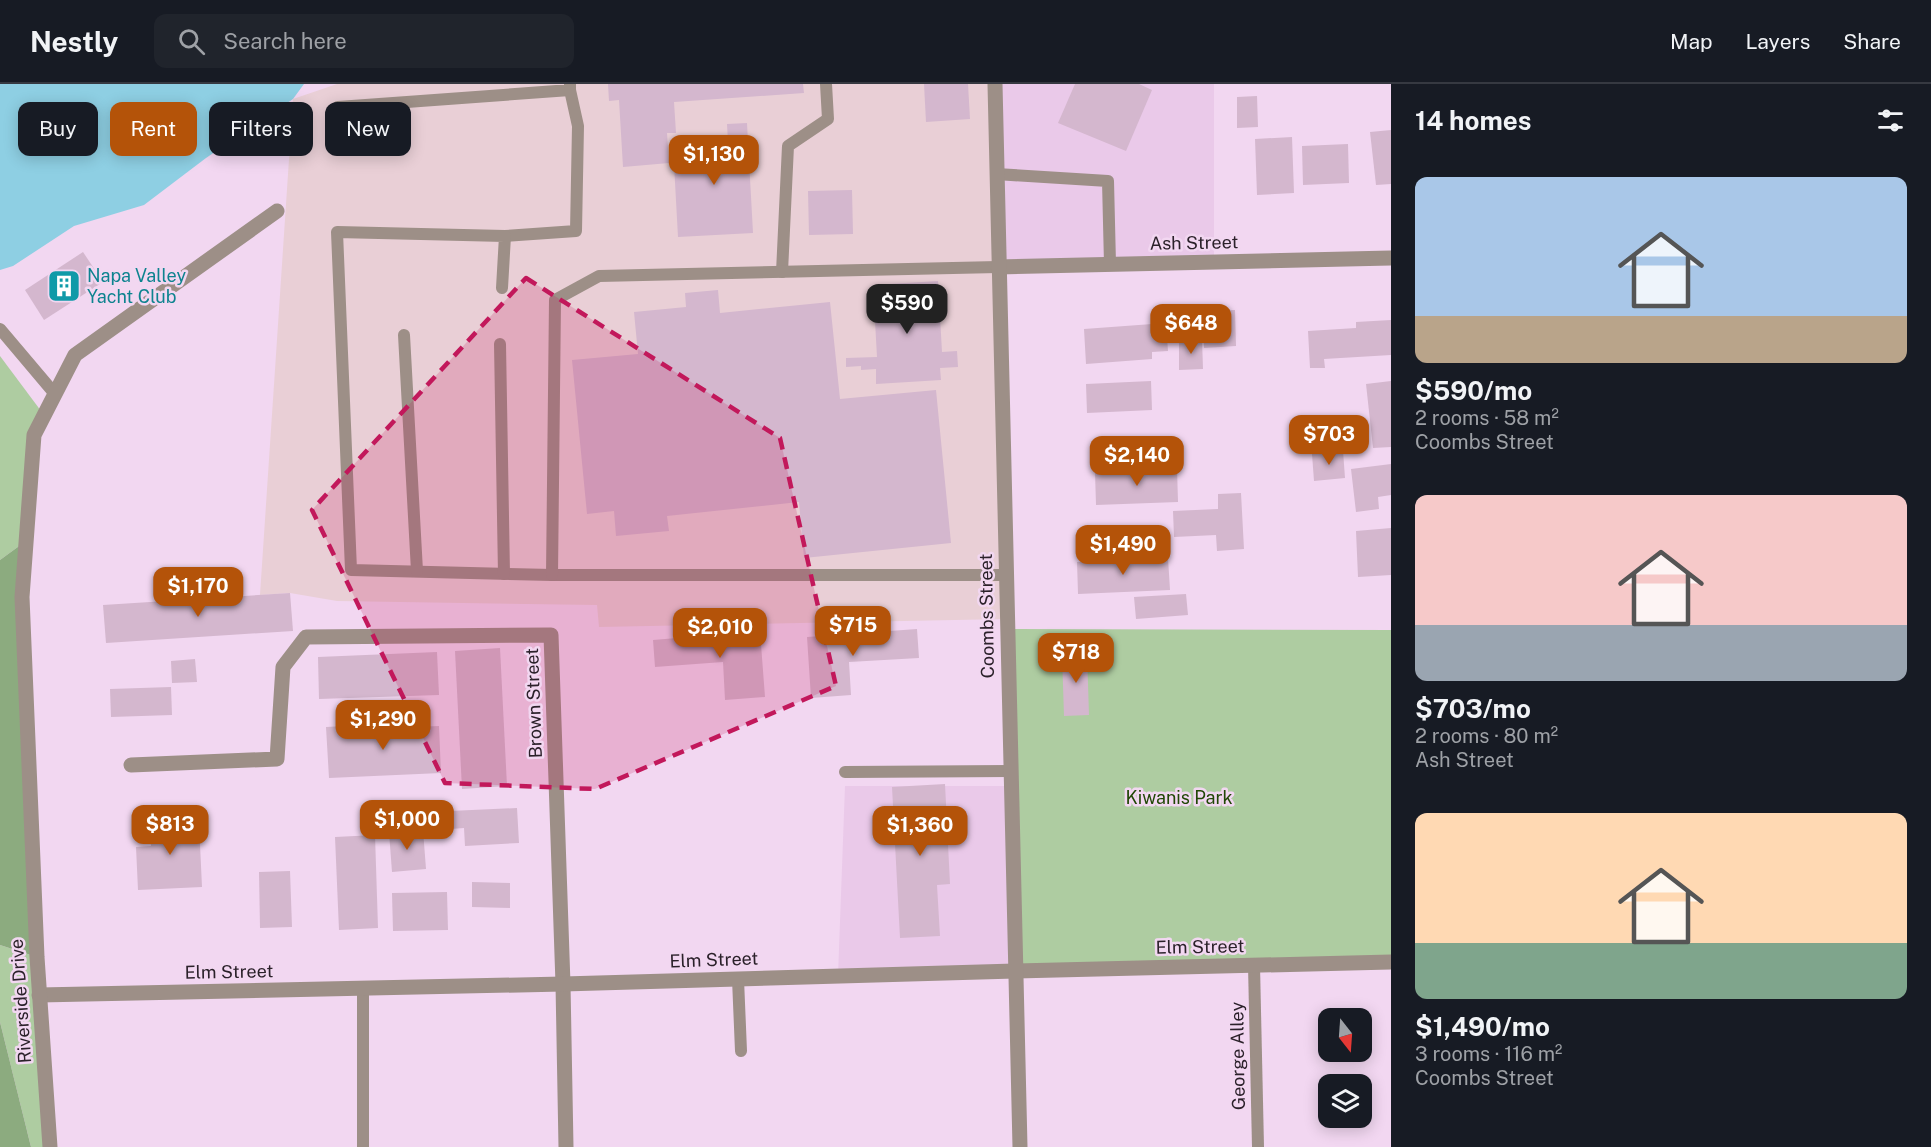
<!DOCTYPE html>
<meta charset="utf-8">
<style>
:root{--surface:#171b24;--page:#20242c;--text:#f1f3f6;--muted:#9ea1a6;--line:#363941;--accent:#b45309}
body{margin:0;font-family:"Public Sans",sans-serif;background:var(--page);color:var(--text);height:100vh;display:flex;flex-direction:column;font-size:22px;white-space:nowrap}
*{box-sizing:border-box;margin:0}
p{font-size:20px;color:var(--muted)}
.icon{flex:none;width:33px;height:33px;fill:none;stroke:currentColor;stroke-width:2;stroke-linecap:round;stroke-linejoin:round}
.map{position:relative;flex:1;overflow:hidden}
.panel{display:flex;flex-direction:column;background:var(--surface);width:540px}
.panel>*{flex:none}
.guide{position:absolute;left:18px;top:18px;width:570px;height:54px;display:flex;gap:12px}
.needle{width:39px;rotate:163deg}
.fabs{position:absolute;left:1318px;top:924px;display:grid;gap:12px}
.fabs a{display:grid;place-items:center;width:54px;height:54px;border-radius:12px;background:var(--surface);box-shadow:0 3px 15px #0003;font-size:30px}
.price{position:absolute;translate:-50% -51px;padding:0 14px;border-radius:12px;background:var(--accent);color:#fff;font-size:20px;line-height:39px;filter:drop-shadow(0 2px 3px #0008)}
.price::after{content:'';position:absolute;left:50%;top:36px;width:18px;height:14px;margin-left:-9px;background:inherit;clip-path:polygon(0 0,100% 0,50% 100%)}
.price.on{background:#222;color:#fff}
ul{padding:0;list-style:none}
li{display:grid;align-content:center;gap:12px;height:318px;padding:0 24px}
li span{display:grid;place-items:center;height:186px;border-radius:12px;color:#555}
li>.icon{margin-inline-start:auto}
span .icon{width:108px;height:108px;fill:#fffc;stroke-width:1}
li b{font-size:26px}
h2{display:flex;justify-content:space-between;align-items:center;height:72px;padding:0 24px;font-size:26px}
.pill{padding:0 21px;border-radius:12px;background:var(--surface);box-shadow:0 3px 15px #0003;font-size:21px;line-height:54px}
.pill.on{background:var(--accent);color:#fff}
header{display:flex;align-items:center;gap:36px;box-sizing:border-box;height:84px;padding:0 30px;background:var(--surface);border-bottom:2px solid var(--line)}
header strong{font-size:28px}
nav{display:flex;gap:33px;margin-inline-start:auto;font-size:21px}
.search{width:420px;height:54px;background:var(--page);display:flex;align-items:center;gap:15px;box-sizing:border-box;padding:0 21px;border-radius:12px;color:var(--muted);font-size:22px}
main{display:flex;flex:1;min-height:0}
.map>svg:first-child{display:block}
.built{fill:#eac9e9}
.industrial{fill:#e9cfd6}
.green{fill:#aecca1}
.forest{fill:#8cab7f}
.water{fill:#8ecfe3}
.building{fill:#d4b7ce}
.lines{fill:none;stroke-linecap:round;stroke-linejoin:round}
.service{stroke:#9d8f87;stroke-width:12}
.minor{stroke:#9d8f87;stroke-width:15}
.tertiary{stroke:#9d8f87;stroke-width:15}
.marked{fill:#c2185b;fill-opacity:0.2;stroke:#c2185b;stroke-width:4.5;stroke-dasharray:12 8;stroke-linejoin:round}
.labels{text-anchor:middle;stroke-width:5;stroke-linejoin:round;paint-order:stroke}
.street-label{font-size:18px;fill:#2b212a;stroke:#f2d7f1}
.culture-label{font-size:18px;fill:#0d838f;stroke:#f2d7f1;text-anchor:start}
.park-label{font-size:18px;fill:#204705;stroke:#f2d7f1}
</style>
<header>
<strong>Nestly</strong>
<div class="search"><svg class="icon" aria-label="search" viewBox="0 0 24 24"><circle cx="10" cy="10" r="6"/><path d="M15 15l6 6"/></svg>Search here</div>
<nav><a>Map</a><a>Layers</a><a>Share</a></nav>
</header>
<main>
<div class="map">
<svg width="1391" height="1063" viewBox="0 0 1391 1063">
<rect width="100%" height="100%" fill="#f2d7f1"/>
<g class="built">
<polygon points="995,0 1214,0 1214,178 998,183"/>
<polygon points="845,702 1010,702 1015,887 838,892"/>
</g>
<polygon class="industrial" points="337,0 995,0 1007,535 599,543 597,521 337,517 290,509 260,511 293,15"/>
<g class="green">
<polygon points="0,272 44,331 26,457 0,476"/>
<polygon points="1007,545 1391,546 1391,878 1015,887"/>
<polygon points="0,861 37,873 50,1063 31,1063 0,938"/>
</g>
<g class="forest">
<polygon points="26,457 37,873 0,861 0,476"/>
<polygon points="0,938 31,1063 0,1063"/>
</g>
<polygon class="water" points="0,0 304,0 293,15 206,74 144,121 74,142 13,182 0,186"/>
<g class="building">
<polygon points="608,0 803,0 804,9 674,18 676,49 667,49 669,79 623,83 619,16 609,17"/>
<polygon points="924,0 968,0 970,35 926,38"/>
<polygon points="1075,0 1139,0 1152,6 1126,67 1058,39"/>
<polygon points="1257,12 1258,43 1237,44 1237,13"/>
<polygon points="747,39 753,149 678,153 673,62 728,58 727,40"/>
<polygon points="1391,46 1391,100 1376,101 1370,48"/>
<polygon points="1292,53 1294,109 1257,111 1255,55"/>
<polygon points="1348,60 1349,99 1303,101 1302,62"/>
<polygon points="852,106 853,150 809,151 808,107"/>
<polygon points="83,168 103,198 44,236 25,206"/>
<polygon points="938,197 942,268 957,267 958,283 940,284 941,296 876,300 876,285 861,286 861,282 846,283 846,274 877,273 873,201"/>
<polygon points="718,206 720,229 830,218 840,315 936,306 951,459 804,474 799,418 667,432 669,447 616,452 614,427 587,430 572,276 638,270 634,228 686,223 685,209"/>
<polygon points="1235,226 1236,262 1204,264 1203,227"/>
<polygon points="1391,236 1391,271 1324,275 1325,284 1310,284 1308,247 1356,244 1356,238"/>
<polygon points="1166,239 1168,267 1152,268 1152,275 1086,280 1084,245"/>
<polygon points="1202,255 1203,285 1179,286 1179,256"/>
<polygon points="1151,297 1152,326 1087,329 1086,300"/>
<polygon points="1391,297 1391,363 1373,364 1366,300"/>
<polygon points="1343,367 1345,394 1314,397 1312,370"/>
<polygon points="1391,380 1391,411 1378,413 1379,425 1356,428 1351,385"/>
<polygon points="1177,384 1178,418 1096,421 1095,388"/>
<polygon points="1241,409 1244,465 1217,467 1216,451 1174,453 1173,427 1218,425 1218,410"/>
<polygon points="1391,444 1391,491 1358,493 1356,447"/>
<polygon points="1168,474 1170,506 1078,510 1077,478"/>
<polygon points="290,509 293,547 106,559 103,521"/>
<polygon points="1186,510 1188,531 1136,535 1134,513"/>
<polygon points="917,545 919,574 849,578 851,611 811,614 807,553"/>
<polygon points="760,547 765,613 725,616 723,578 655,583 653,556"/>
<polygon points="500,564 507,702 462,705 455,567"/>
<polygon points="437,568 439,611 319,615 318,573"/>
<polygon points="1087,569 1089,631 1064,632 1062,570"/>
<polygon points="195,575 197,598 172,599 171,577"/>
<polygon points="171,603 172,631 111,633 110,605"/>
<polygon points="364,641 364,645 439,642 441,689 329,694 326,643"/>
<polygon points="945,700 950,800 937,801 940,852 900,854 892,703"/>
<polygon points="517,724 519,759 465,762 464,744 451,745 450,727"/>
<polygon points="169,729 169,741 199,739 202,803 138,806 136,763 151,762 149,730"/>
<polygon points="423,746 426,785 392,788 389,748"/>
<polygon points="375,751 378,844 339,846 335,753"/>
<polygon points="290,787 292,843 260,844 259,788"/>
<polygon points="472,798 510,799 510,824 472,823"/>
<polygon points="447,808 448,846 393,847 392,809"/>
</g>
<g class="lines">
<g class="service">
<polyline points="338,23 570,6 570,0"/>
<polyline points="996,90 1108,97 1110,180"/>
<polyline points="505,152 576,147 578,42 570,6"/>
<polyline points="782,188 788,62 828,35 826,0"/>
<polyline points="502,204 505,152 337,148 351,486 552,491 1005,491"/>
<polyline points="0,245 55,310"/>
<polyline points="404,251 417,487"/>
<polyline points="500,260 504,490"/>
<polyline points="552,491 555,216 599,192 998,183"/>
<polyline points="845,688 1010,687"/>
<polyline points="1254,881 1258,1063"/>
<polyline points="738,895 741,967"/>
<polyline points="363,905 363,1063"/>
</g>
<g class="minor">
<polyline points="998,183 1391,174"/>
<polyline points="131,681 277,675 283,583 306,553 551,551 563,900 566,1063"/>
<polyline points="39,911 563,900 1015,887 1391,878"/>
<polyline points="50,1063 37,873 22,513 34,351 75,271 277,127"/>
</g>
<polyline class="tertiary" points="995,0 1020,1063"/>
</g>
<path class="marked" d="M526,194l254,160 56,248 -241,103 -150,-6 -133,-273z"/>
<defs>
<g id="building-square" transform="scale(1.725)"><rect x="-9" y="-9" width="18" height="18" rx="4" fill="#0f9aa8" stroke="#f2d7f1"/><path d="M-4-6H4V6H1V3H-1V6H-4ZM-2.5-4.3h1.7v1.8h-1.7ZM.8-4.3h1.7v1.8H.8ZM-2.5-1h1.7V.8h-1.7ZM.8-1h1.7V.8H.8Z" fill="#fff"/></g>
</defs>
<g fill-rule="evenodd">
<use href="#building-square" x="64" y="202"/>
</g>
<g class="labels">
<g class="street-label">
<text transform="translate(1194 159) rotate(-1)" y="6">Ash Street</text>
<text transform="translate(987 532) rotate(-91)" y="6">Coombs Street</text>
<text transform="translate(534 619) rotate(-92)" y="6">Brown Street</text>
<text transform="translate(1200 863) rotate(-1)" y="6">Elm Street</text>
<text transform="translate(714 876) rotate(-2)" y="6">Elm Street</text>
<text transform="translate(229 888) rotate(-1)" y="6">Elm Street</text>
<text transform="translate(21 917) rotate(-94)" y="6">Riverside Drive</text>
<text transform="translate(1238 972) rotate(-91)" y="6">George Alley</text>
</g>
<g class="culture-label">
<text x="87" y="198">Napa Valley<tspan x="87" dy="21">Yacht Club</tspan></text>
</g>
<g class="park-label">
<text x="1179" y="720">Kiwanis Park</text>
</g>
</g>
</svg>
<div class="fabs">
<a><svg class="needle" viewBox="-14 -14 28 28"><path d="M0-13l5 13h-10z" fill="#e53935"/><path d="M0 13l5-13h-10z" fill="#9ea1a6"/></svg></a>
<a><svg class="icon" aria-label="layers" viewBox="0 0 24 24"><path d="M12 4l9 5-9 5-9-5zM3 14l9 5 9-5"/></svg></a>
</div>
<b class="price" style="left:714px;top:102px">$1,130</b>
<b class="price on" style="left:907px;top:251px">$590</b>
<b class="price" style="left:1191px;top:271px">$648</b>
<b class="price" style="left:1329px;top:382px">$703</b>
<b class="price" style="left:1137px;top:403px">$2,140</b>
<b class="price" style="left:1123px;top:492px">$1,490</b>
<b class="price" style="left:198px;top:534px">$1,170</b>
<b class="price" style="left:853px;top:573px">$715</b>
<b class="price" style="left:720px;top:575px">$2,010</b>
<b class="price" style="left:1076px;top:600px">$718</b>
<b class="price" style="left:383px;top:667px">$1,290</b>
<b class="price" style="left:407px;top:767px">$1,000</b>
<b class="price" style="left:170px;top:772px">$813</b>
<b class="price" style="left:920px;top:773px">$1,360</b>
<div class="guide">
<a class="pill">Buy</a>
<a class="pill on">Rent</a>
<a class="pill">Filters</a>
<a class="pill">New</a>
</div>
</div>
<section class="panel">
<h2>14 homes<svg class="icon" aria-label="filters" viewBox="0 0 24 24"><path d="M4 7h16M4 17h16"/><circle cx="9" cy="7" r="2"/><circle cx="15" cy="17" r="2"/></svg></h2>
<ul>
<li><span style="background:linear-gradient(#a9c7e8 75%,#b9a48a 0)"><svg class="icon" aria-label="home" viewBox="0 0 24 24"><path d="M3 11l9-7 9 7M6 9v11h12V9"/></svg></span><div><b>$590/mo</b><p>2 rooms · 58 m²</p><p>Coombs Street</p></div></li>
<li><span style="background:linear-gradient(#f6c9c9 70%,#9aa5b1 0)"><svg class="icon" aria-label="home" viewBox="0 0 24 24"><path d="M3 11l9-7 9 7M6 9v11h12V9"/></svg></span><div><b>$703/mo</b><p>2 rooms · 80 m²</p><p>Ash Street</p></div></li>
<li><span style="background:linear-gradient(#ffd9b3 70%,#7fa58c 0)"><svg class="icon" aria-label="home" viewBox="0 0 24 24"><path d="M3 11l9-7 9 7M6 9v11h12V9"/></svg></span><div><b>$1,490/mo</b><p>3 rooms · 116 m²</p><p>Coombs Street</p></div></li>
</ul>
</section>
</main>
